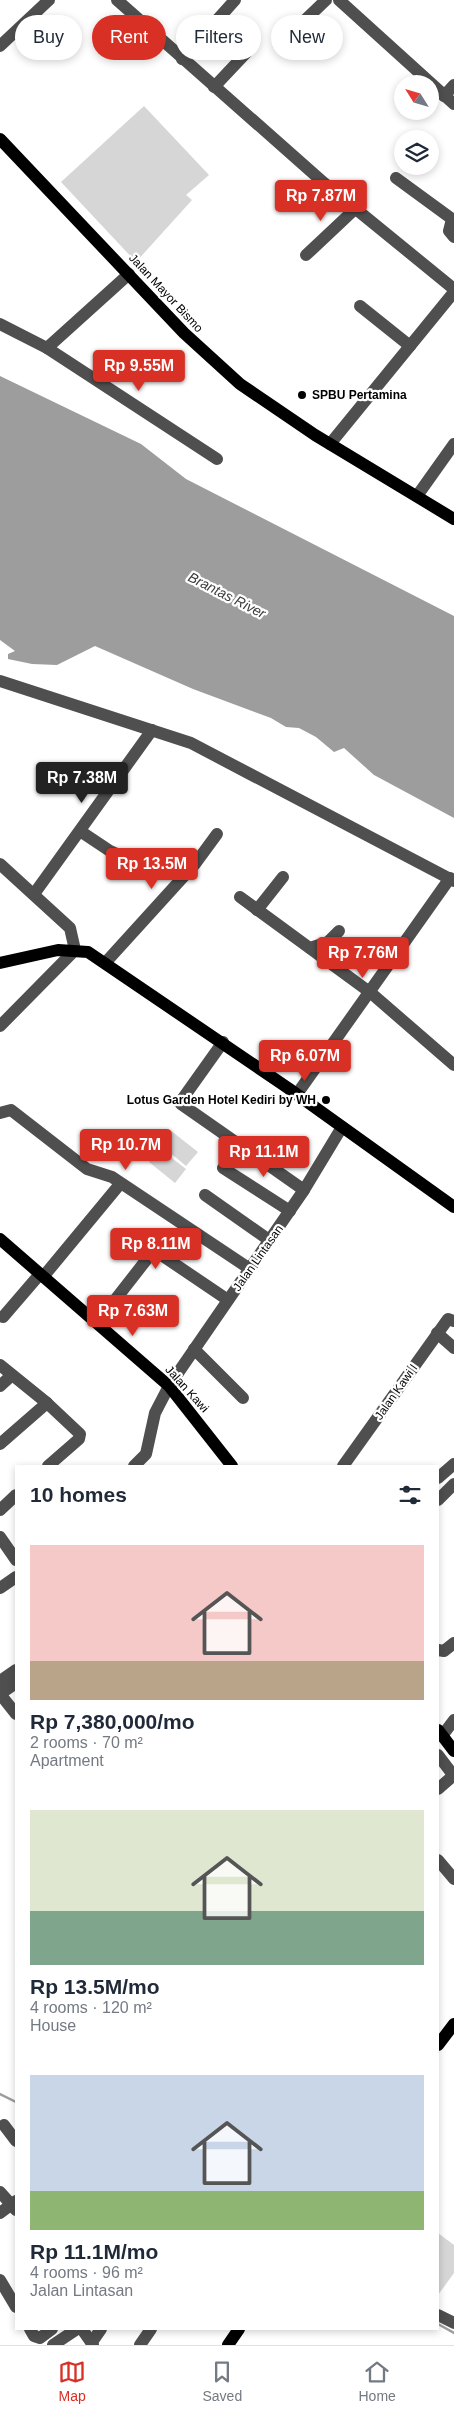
<!DOCTYPE html>
<meta charset="utf-8">
<style>
:root{--surface:#fff;--page:#f6f6f7;--text:#1f2937;--muted:#747a83;--line:#e0e1e3;--accent:#d93025}
body{margin:0;font-family:Helvetica,sans-serif;background:var(--page);color:var(--text);height:100vh;display:flex;flex-direction:column;font-size:19px;white-space:nowrap}
*{box-sizing:border-box;margin:0}
p{font-size:16px;color:var(--muted)}
.icon{flex:none;width:28px;height:28px;fill:none;stroke:currentColor;stroke-width:2;stroke-linecap:round;stroke-linejoin:round}
.map{position:relative;flex:1;overflow:hidden}
.sheet{position:absolute;left:15px;top:1465px;width:424px;height:865px;display:flex;flex-direction:column;background:var(--surface);border-radius:0px;box-shadow:0 2px 8px #0003}
.sheet>*{flex:none}
.hud{position:absolute;left:15px;top:15px;width:425px;height:45px;display:flex;gap:10px}
.needle{width:32px;rotate:307deg}
.fabs{position:absolute;left:394px;top:75px;display:grid;gap:10px}
.fabs a{display:grid;place-items:center;width:45px;height:45px;border-radius:50%;background:var(--surface);box-shadow:0 2px 8px #0003;font-size:25px}
.price{position:absolute;translate:-50% -42px;padding:0 11px;border-radius:5px;background:var(--accent);color:#fff;font-size:16px;line-height:32px;filter:drop-shadow(0 1px 2px #0008)}
.price::after{content:'';position:absolute;left:50%;top:30px;width:15px;height:11px;margin-left:-8px;background:inherit;clip-path:polygon(0 0,100% 0,50% 100%)}
.price.active{background:#222;color:#fff}
ul{padding:0;list-style:none}
li{display:grid;align-content:center;gap:10px;height:265px;padding:0 15px}
li span{display:grid;place-items:center;height:155px;border-radius:0px;color:#555}
li>.icon{margin-inline-start:auto}
span .icon{width:90px;height:90px;fill:#fffc;stroke-width:1}
li b{font-size:21px}
h2{display:flex;justify-content:space-between;align-items:center;height:60px;padding:0 15px;font-size:21px}
.tag{padding:0 18px;border-radius:22px;background:var(--surface);box-shadow:0 2px 8px #0003;font-size:18px;line-height:45px}
.tag.active{background:var(--accent);color:#fff}
.tab-bar{display:flex;justify-content:space-around;align-items:center;height:70px;border-top:1px solid var(--line);background:var(--surface);font-size:14px;color:var(--muted)}
.tab-bar a{display:grid;justify-items:center;gap:2px}
.tab-bar .active{color:var(--accent)}
.map>svg:first-child{display:block}
.green{fill:#d6d6d6}
.water{fill:#9d9d9d}
.lines{fill:none;stroke-linecap:round;stroke-linejoin:round}
.stream{stroke:#9d9d9d;stroke-width:2.5}
.minor{stroke:#4f4f4f;stroke-width:12}
.major{stroke:#000;stroke-width:12}
.poi-dot{fill:#000;stroke:#fff;stroke-width:2}
.labels{text-anchor:middle;stroke-width:4.5;stroke-linejoin:round;paint-order:stroke}
.street-label{font-size:12px;fill:#000;stroke:#fff}
.poi-label{font-size:12px;font-weight:bold;fill:#000;stroke:#fff;text-anchor:start}
.water-label{font-size:14px;font-style:italic;fill:#3e3e3e;stroke:#fff}
</style>
<div class="map">
<svg width="454" height="2345" viewBox="0 0 454 2345">
<rect width="100%" height="100%" fill="#fff"/>
<g class="green">
<polygon points="144,106 209,175 186,195 192,200 136,262 61,182"/>
<polygon points="170,1130 198,1152 186,1166 161,1145"/>
<polygon points="159,1148 186,1169 175,1183 149,1162"/>
<polygon points="438,2233 454,2245 454,2273 438,2295"/>
</g>
<polygon class="water" points="0,376 141,444 186,479 454,616 454,818 374,775 344,748 334,752 316,737 299,728 286,727 271,718 193,689 95,646 57,665 32,664 8,659 8,654 15,651 0,640"/>
<g class="lines">
<g class="stream">
<polyline points="0,2094 16,2102"/>
<polyline points="438,2324 454,2333"/>
</g>
<g class="minor">
<polyline points="117,0 324,183 454,289"/>
<polyline points="339,0 454,104"/>
<polyline points="279,45 326,0"/>
<polyline points="0,46 49,0"/>
<polyline points="182,59 235,0"/>
<polyline points="214,87 247,52"/>
<polyline points="444,96 454,85"/>
<polyline points="396,178 452,219 449,231 454,237"/>
<polyline points="306,255 355,209"/>
<polyline points="360,306 410,346"/>
<polyline points="0,324 47,348 217,459"/>
<polyline points="47,348 129,274"/>
<polyline points="330,444 454,292"/>
<polyline points="417,496 454,444"/>
<polyline points="0,681 191,743 454,881"/>
<polyline points="80,831 110,851 139,864"/>
<polyline points="0,864 70,928 75,950 0,1026"/>
<polyline points="34,894 152,730"/>
<polyline points="240,897 371,993 454,1065"/>
<polyline points="257,910 283,877"/>
<polyline points="310,948 328,942 339,931"/>
<polyline points="106,962 195,864 217,834"/>
<polyline points="223,1042 181,1101 181,1104 304,1190"/>
<polyline points="297,1094 450,878"/>
<polyline points="0,1113 11,1110 87,1169 112,1177 250,1269"/>
<polyline points="223,1168 290,1211"/>
<polyline points="205,1195 269,1240"/>
<polyline points="43,1277 120,1184"/>
<polyline points="3,1317 40,1274"/>
<polyline points="97,1323 154,1250 228,1300"/>
<polyline points="437,1333 454,1348"/>
<polyline points="194,1349 243,1398"/>
<polyline points="0,1365 47,1403 80,1434 79,1439 48,1466"/>
<polyline points="0,1386 12,1375"/>
<polyline points="0,1444 47,1403"/>
<polyline points="134,1466 146,1454 155,1413 169,1386 304,1190 342,1127"/>
<polyline points="343,1466 448,1319 454,1321"/>
<polyline points="438,1478 454,1464"/>
<polyline points="438,1500 454,1484"/>
<polyline points="0,1510 16,1495"/>
<polyline points="0,1537 16,1560"/>
<polyline points="0,1588 16,1577"/>
<polyline points="438,1650 444,1651 454,1643"/>
<polyline points="0,1681 16,1670"/>
<polyline points="0,1694 16,1714"/>
<polyline points="0,1694 16,1683"/>
<polyline points="442,1736 454,1720"/>
<polyline points="438,1755 453,1775"/>
<polyline points="438,1789 454,1775"/>
<polyline points="438,1860 454,1879"/>
<polyline points="4,2125 16,2141"/>
<polyline points="0,2192 16,2210"/>
<polyline points="0,2213 16,2201"/>
<polyline points="0,2280 16,2307"/>
<polyline points="438,2315 454,2323"/>
<polyline points="30,2329 34,2336 40,2338 52,2329"/>
<polyline points="82,2329 93,2345"/>
<polyline points="92,2342 101,2329"/>
<polyline points="53,2345 77,2329"/>
<polyline points="140,2345 151,2329"/>
</g>
<g class="major">
<polyline points="0,139 184,333 240,384 315,435 454,519"/>
<polyline points="0,963 58,950 88,952 288,1088 454,1207"/>
<polyline points="0,1239 169,1386 232,1466"/>
<polyline points="438,1730 454,1751"/>
<polyline points="438,2045 454,2024"/>
<polyline points="228,2345 239,2329"/>
</g>
</g>
<g class="poi-dot">
<circle cx="302" cy="395" r="5"/>
<circle cx="326" cy="1100" r="5"/>
</g>
<g class="labels">
<g class="street-label">
<text transform="translate(166 293) rotate(47)" y="4">Jalan Mayor Bismo</text>
<text transform="translate(258 1258) rotate(-55)" y="4">Jalan Lintasan</text>
<text transform="translate(187 1389) rotate(48)" y="4">Jalan Kawi</text>
<text transform="translate(396 1392) rotate(-55)" y="4">Jalan Kawi I</text>
</g>
<g class="poi-label">
<text x="312" y="399">SPBU Pertamina</text>
<text x="316" y="1104" text-anchor="end">Lotus Garden Hotel Kediri by WH</text>
</g>
<g class="water-label">
<text transform="translate(227 595) rotate(27)" y="5">Brantas River</text>
</g>
</g>
</svg>
<div class="fabs">
<a><svg class="needle" viewBox="-14 -14 28 28"><path d="M0-13l5 13h-10z" fill="#e53935"/><path d="M0 13l5-13h-10z" fill="#747a83"/></svg></a>
<a><svg class="icon" aria-label="layers" viewBox="0 0 24 24"><path d="M12 4l9 5-9 5-9-5zM3 14l9 5 9-5"/></svg></a>
</div>
<b class="price" style="left:321px;top:222px">Rp 7.87M</b>
<b class="price" style="left:139px;top:392px">Rp 9.55M</b>
<b class="price active" style="left:82px;top:804px">Rp 7.38M</b>
<b class="price" style="left:152px;top:890px">Rp 13.5M</b>
<b class="price" style="left:363px;top:979px">Rp 7.76M</b>
<b class="price" style="left:305px;top:1082px">Rp 6.07M</b>
<b class="price" style="left:126px;top:1171px">Rp 10.7M</b>
<b class="price" style="left:264px;top:1178px">Rp 11.1M</b>
<b class="price" style="left:156px;top:1270px">Rp 8.11M</b>
<b class="price" style="left:133px;top:1337px">Rp 7.63M</b>
<div class="hud">
<a class="tag">Buy</a>
<a class="tag active">Rent</a>
<a class="tag">Filters</a>
<a class="tag">New</a>
</div>
<section class="sheet">
<h2>10 homes<svg class="icon" aria-label="filters" viewBox="0 0 24 24"><path d="M4 7h16M4 17h16"/><circle cx="9" cy="7" r="2"/><circle cx="15" cy="17" r="2"/></svg></h2>
<ul>
<li><span style="background:linear-gradient(#f6c9c9 75%,#b9a48a 0)"><svg class="icon" aria-label="home" viewBox="0 0 24 24"><path d="M3 11l9-7 9 7M6 9v11h12V9"/></svg></span><div><b>Rp 7,380,000/mo</b><p>2 rooms · 70 m²</p><p>Apartment</p></div></li>
<li><span style="background:linear-gradient(#dfe7d0 65%,#7fa58c 0)"><svg class="icon" aria-label="home" viewBox="0 0 24 24"><path d="M3 11l9-7 9 7M6 9v11h12V9"/></svg></span><div><b>Rp 13.5M/mo</b><p>4 rooms · 120 m²</p><p>House</p></div></li>
<li><span style="background:linear-gradient(#c9d6e8 75%,#8fb573 0)"><svg class="icon" aria-label="home" viewBox="0 0 24 24"><path d="M3 11l9-7 9 7M6 9v11h12V9"/></svg></span><div><b>Rp 11.1M/mo</b><p>4 rooms · 96 m²</p><p>Jalan Lintasan</p></div></li>
</ul>
</section>
</div>
<nav class="tab-bar">
<a class="active"><svg class="icon" aria-label="map" viewBox="0 0 24 24"><path d="M3 6l6-2 6 2 6-2v14l-6 2-6-2-6 2zM9 4v14M15 6v14"/></svg>Map</a>
<a><svg class="icon" aria-label="saved" viewBox="0 0 24 24"><path d="M7 4h10v16l-5-4-5 4z"/></svg>Saved</a>
<a><svg class="icon" aria-label="home" viewBox="0 0 24 24"><path d="M3 11l9-7 9 7M6 9v11h12V9"/></svg>Home</a>
</nav>
